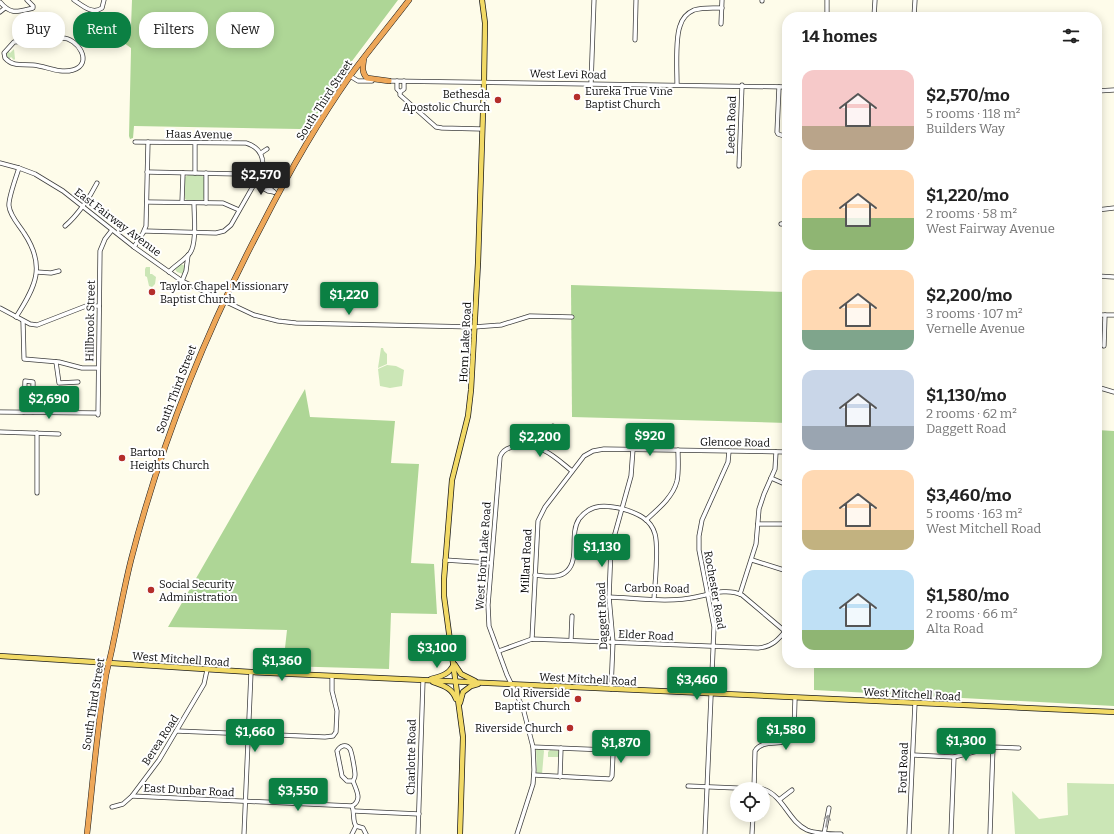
<!DOCTYPE html>
<meta charset="utf-8">
<style>
:root{--surface:#fff;--page:#f2f2f2;--text:#222;--muted:#767676;--accent:#0b8043}
body{margin:0;font-family:Bitter,serif;background:var(--page);color:var(--text);height:100vh;display:flex;flex-direction:column;font-size:15px;white-space:nowrap}
*{box-sizing:border-box;margin:0}
p{font-size:13px;color:var(--muted)}
.icon{flex:none;width:22px;height:22px;fill:none;stroke:currentColor;stroke-width:2;stroke-linecap:round;stroke-linejoin:round}
.map{position:relative;flex:1;overflow:hidden}
.drawer{position:absolute;left:782px;top:12px;width:320px;height:656px;display:flex;flex-direction:column;background:var(--surface);border-radius:16px;box-shadow:0 2px 10px #0003}
.drawer>*{flex:none}
.hud{position:absolute;left:12px;top:12px;width:380px;height:36px;display:flex;gap:8px}
.fabs{position:absolute;left:730px;top:782px;display:grid;gap:8px}
.fabs a{display:grid;place-items:center;width:40px;height:40px;border-radius:50%;background:var(--surface);box-shadow:0 2px 10px #0003;font-size:20px}
.price{position:absolute;translate:-50% -34px;padding:0 9px;border-radius:4px;background:var(--accent);color:#fff;font-size:13px;line-height:26px;filter:drop-shadow(0 1px 2px #0008)}
.price::after{content:'';position:absolute;left:50%;top:24px;width:12px;height:9px;margin-left:-6px;background:inherit;clip-path:polygon(0 0,100% 0,50% 100%)}
.price.selected{background:#222;color:#fff}
ul{padding:0;list-style:none}
li{display:flex;align-items:center;gap:12px;height:100px;padding:0 20px}
li span{display:grid;place-items:center;flex:none;width:112px;height:80px;border-radius:12px;color:#555}
li>.icon{margin-inline-start:auto}
span .icon{width:48px;height:48px;fill:#fffc;stroke-width:1}
li b{font-size:17px}
h2{display:flex;justify-content:space-between;align-items:center;height:48px;padding:0 20px;font-size:17px}
.tag{padding:0 14px;border-radius:16px;background:var(--surface);box-shadow:0 2px 10px #0003;font-size:14px;line-height:36px}
.tag.selected{background:var(--accent);color:#fff}
.map>svg:first-child{display:block}
.green{fill:#cbe6b6}
.forest{fill:#aed696}
.lines{fill:none;stroke-linecap:round;stroke-linejoin:round}
.minor-casing{stroke:#3e3e3e;stroke-width:5}
.major-casing{stroke:#1c1c1c;stroke-width:6}
.highway-casing{stroke:#1c1c1c;stroke-width:6}
.minor{stroke:#fff;stroke-width:3.5}
.major{stroke:#f2da66;stroke-width:4.5}
.highway{stroke:#eea758;stroke-width:5}
.oneway{stroke:#9d9d9d}
.poi-dot{fill:#b42e2a;stroke:#fff;stroke-width:1.5}
.labels{text-anchor:middle;stroke-width:4;stroke-linejoin:round;paint-order:stroke}
.street-label{font-size:11px;fill:#0b0b0b;stroke:#fff}
.poi-label{font-size:11px;fill:#0b0b0b;stroke:#fff;text-anchor:start}
</style>
<div class="map">
<svg width="1114" height="834" viewBox="0 0 1114 834">
<rect width="100%" height="100%" fill="#fefcea"/>
<g class="green">
<polygon points="14,49 15,59 14,60 11,57 9,59 6,56 8,51 10,53"/>
<polygon points="188,175 201,175 204,177 204,198 203,200 188,201 185,199 185,177"/>
<polygon points="181,264 185,266 183,274 177,272 175,269"/>
<polygon points="146,267 150,267 150,274 152,274 156,277 155,284 152,287 149,286 147,277 145,276 145,269"/>
<polygon points="381,348 383,348 384,351 387,354 387,364 378,368"/>
<polygon points="387,365 396,366 404,370 402,386 390,388 380,386 378,369"/>
<polygon points="536,749 543,749 544,751 542,774 537,774"/>
<polygon points="550,750 559,751 559,757 548,757 548,752"/>
<polygon points="1067,783 1114,784 1114,834 1015,834 1012,791 1039,819 1068,815"/>
</g>
<g class="forest">
<polygon points="132,0 398,0 343,73 309,127 300,129 134,126 133,138 130,139 129,136 131,51 131,48 124,43 125,37 131,27"/>
<polygon points="571,285 787,292 787,423 572,417"/>
<polygon points="305,389 310,417 395,421 391,463 419,464 411,563 434,564 437,614 391,613 389,669 283,666 287,630 168,627"/>
<polygon points="1097,430 1114,431 1114,706 814,690 814,663 1097,663"/>
</g>
<g class="lines">
<g class="minor-casing">
<g id="minor">
<path d="M74,0c8,5 18,15 28,8l2,-8"/>
<polyline points="762,1 762,0"/>
<path d="M0,2c11,13 17,10 33,6v-2l-6,-6"/>
<polyline points="0,12 5,8"/>
<polyline points="827,17 827,0"/>
<polyline points="874,17 875,0"/>
<polyline points="914,17 915,0"/>
<polyline points="721,24 722,0"/>
<path d="M61,38c17,-1 33,26 12,32 -14,4 -27,-4 -40,-5 -11,-1 -20,2 -28,-7l-1,-5 10,-11 24,-2h14z"/>
<polyline points="635,40 636,0"/>
<polyline points="350,76 358,81 372,81"/>
<polyline points="388,81 787,87"/>
<polyline points="397,81 397,89 400,92 400,95 436,127 442,128 482,129"/>
<polyline points="591,84 594,0"/>
<path d="M677,84c0,-15 -2,-45 3,-58 2,-7 7,-13 14,-16 9,-3 19,-2 28,-2"/>
<polyline points="779,87 777,132 778,134 787,137"/>
<polyline points="1097,91 1114,90"/>
<polyline points="400,92 404,89 404,81"/>
<path d="M135,142l111,1c14,4 21,17 14,31l-29,51 -7,6 -8,2 -71,-2"/>
<polyline points="261,153 267,149"/>
<polyline points="0,163 19,168 35,174 63,191 134,247 182,281 254,315 278,321 296,323 474,327 501,325 530,316 572,317"/>
<polyline points="739,166 742,85"/>
<polyline points="147,172 239,174 257,183 261,187 268,191 274,192"/>
<polyline points="195,173 195,143"/>
<path d="M257,183c7,1 12,4 17,9"/>
<polyline points="147,202 223,203 239,210"/>
<polyline points="182,202 183,173"/>
<polyline points="206,203 206,173"/>
<polyline points="1097,210 1114,208"/>
<polyline points="781,224 787,223"/>
<path d="M65,226c12,-10 25,-29 32,-43"/>
<polyline points="134,247 143,233 146,226 148,142"/>
<polyline points="37,272 51,273 59,271"/>
<path d="M169,272c6,-7 15,-11 21,-19 7,-10 4,-37 4,-50"/>
<polyline points="1097,276 1114,277"/>
<polyline points="182,281 186,271 188,255"/>
<polyline points="0,308 30,324 37,325 86,306 99,306"/>
<polyline points="1097,315 1114,315"/>
<path d="M16,317c20,-31 30,-51 8,-84 -5,-8 -14,-17 -15,-27 -1,-7 7,-29 10,-38"/>
<polyline points="23,321 24,359 59,362 82,368 98,368"/>
<polyline points="1104,346 1105,315"/>
<polyline points="56,362 59,383 78,382"/>
<polyline points="1097,387 1114,392"/>
<polyline points="0,412 98,413"/>
<polyline points="24,412 25,381 33,382 33,412"/>
<polyline points="98,415 100,251 105,239 112,230"/>
<polyline points="0,432 59,434"/>
<polyline points="543,450 553,426"/>
<polyline points="771,478 787,485"/>
<polyline points="37,493 37,433"/>
<path d="M646,520c12,-11 27,-23 31,-39 2,-10 1,-21 1,-31"/>
<polyline points="758,524 787,524"/>
<polyline points="445,560 491,563"/>
<polyline points="752,560 787,571"/>
<path d="M535,575c10,1 24,4 32,-4 13,-12 2,-37 12,-52 12,-16 28,-14 44,-10 14,4 28,10 32,25 4,15 0,48 -1,65"/>
<polyline points="740,594 756,544 759,509 764,494 775,469 776,452"/>
<path d="M609,597c27,1 61,6 87,0 15,-3 31,-9 46,-2l45,38"/>
<polyline points="532,639 538,521 545,507 584,456 593,451 604,449 787,452"/>
<polyline points="571,640 572,616"/>
<path d="M499,651l33,-12 226,9c14,-1 21,-9 29,-19"/>
<polyline points="611,689 613,642 609,597 611,548 631,476 633,449"/>
<polyline points="177,731 325,737 333,736 336,732 337,711 332,691 332,676"/>
<polyline points="533,747 608,750 613,751 613,754 612,776 610,779 534,775"/>
<polyline points="913,755 954,757 993,747 1019,748"/>
<polyline points="560,777 561,748"/>
<path d="M353,781h-6l-5,-5 -5,-25c3,-5 9,-8 13,-2 2,4 5,22 5,26 0,3 -1,4 -2,6 3,9 10,19 -1,25 3,7 0,14 4,20"/>
<polyline points="688,786 761,789"/>
<path d="M754,789l1,-38c7,-12 24,-5 36,-11l3,-7 1,-35"/>
<path d="M763,789c21,7 25,32 44,41 10,4 23,4 34,4"/>
<polyline points="132,796 352,806"/>
<polyline points="779,800 792,790"/>
<polyline points="112,807 123,804 132,796 159,760 204,684 207,670"/>
<polyline points="354,811 419,814"/>
<polyline points="356,826 363,828 366,834"/>
<polyline points="244,834 251,672"/>
<polyline points="352,834 356,826"/>
<polyline points="418,834 423,680"/>
<path d="M517,834l16,-50 1,-14 -1,-23 -10,-39 -16,-33 -18,-49 -1,-21 12,-148c5,-15 31,-12 43,-7 11,5 20,14 29,21"/>
<polyline points="705,834 714,627 699,550 699,536 702,520 728,462 729,451"/>
<polyline points="752,834 753,815"/>
<polyline points="824,834 829,808"/>
<polyline points="909,834 915,703"/>
<polyline points="951,834 954,757"/>
<polyline points="990,834 993,747"/>
</g>
</g>
<g class="major-casing">
<g id="major">
<polyline points="0,656 251,672 1114,712"/>
<polyline points="455,665 461,674 475,681"/>
<path d="M431,679c10,-3 18,-4 23,-15"/>
<path d="M433,682c11,4 19,6 23,17"/>
<polyline points="460,703 463,692 471,686 478,684"/>
<polyline points="460,834 463,737 444,596 444,579 452,480 468,416 471,390 478,263 484,82 485,23 482,0"/>
</g>
</g>
<g class="highway-casing">
<g id="highway">
<path d="M364,58c-1,8 -3,14 3,20l22,3"/>
<path d="M87,834c6,-53 10,-106 19,-159 2,-10 5,-20 7,-31 6,-28 11,-56 18,-84 30,-117 75,-229 131,-335 26,-51 55,-102 88,-149 19,-26 40,-51 59,-76"/>
</g>
</g>
<use href="#minor" class="minor"/>
<use href="#major" class="major"/>
<use href="#highway" class="highway"/>
</g>
<defs><path id="oneway-shaft" d="M-6 0H5M1.5-3L5.5 0L1.5 3" fill="none" stroke-width="1.6" stroke-linecap="round" stroke-linejoin="round"/></defs>
<use class="oneway" href="#oneway-shaft" transform="translate(827 821) rotate(-80)"/>
<g class="poi-dot">
<circle cx="577" cy="97" r="4"/>
<circle cx="498" cy="100" r="4"/>
<circle cx="152" cy="292" r="4"/>
<circle cx="122" cy="458" r="4"/>
<circle cx="151" cy="590" r="4"/>
<circle cx="578" cy="699" r="4"/>
<circle cx="570" cy="728" r="4"/>
</g>
<g class="labels">
<g class="street-label">
<text transform="translate(568 74) rotate(1)" y="4">West Levi Road</text>
<text transform="translate(324 100) rotate(-57)" y="4">South Third Street</text>
<text transform="translate(731 125) rotate(-88)" y="4">Leech Road</text>
<text transform="translate(199 134) rotate(1)" y="4">Haas Avenue</text>
<text transform="translate(118 222) rotate(37)" y="4">East Fairway Avenue</text>
<text transform="translate(90 321) rotate(-89)" y="4">Hillbrook Street</text>
<text transform="translate(465 342) rotate(-87)" y="4">Horn Lake Road</text>
<text transform="translate(176 389) rotate(-69)" y="4">South Third Street</text>
<text transform="translate(735 442) rotate(1)" y="4">Glencoe Road</text>
<text transform="translate(483 556) rotate(-86)" y="4">West Horn Lake Road</text>
<text transform="translate(526 561) rotate(-87)" y="4">Millard Road</text>
<text transform="translate(657 588) rotate(1)" y="4">Carbon Road</text>
<text transform="translate(715 590) rotate(80)" y="4">Rochester Road</text>
<text transform="translate(602 616) rotate(-92)" y="4">Daggett Road</text>
<text transform="translate(646 635) rotate(3)" y="4">Elder Road</text>
<text transform="translate(181 659) rotate(4)" y="4">West Mitchell Road</text>
<text transform="translate(588 679) rotate(3)" y="4">West Mitchell Road</text>
<text transform="translate(912 694) rotate(3)" y="4">West Mitchell Road</text>
<text transform="translate(93 704) rotate(-81)" y="4">South Third Street</text>
<text transform="translate(160 740) rotate(-57)" y="4">Berea Road</text>
<text transform="translate(411 757) rotate(-89)" y="4">Charlotte Road</text>
<text transform="translate(903 768) rotate(-88)" y="4">Ford Road</text>
<text transform="translate(189 790) rotate(3)" y="4">East Dunbar Road</text>
</g>
<g class="poi-label">
<text x="585" y="95">Eureka True Vine<tspan x="585" dy="13">Baptist Church</tspan></text>
<text x="490" y="98" text-anchor="end">Bethesda<tspan x="490" dy="13">Apostolic Church</tspan></text>
<text x="160" y="290">Taylor Chapel Missionary<tspan x="160" dy="13">Baptist Church</tspan></text>
<text x="130" y="456">Barton<tspan x="130" dy="13">Heights Church</tspan></text>
<text x="159" y="588">Social Security<tspan x="159" dy="13">Administration</tspan></text>
<text x="570" y="697" text-anchor="end">Old Riverside<tspan x="570" dy="13">Baptist Church</tspan></text>
<text x="562" y="732" text-anchor="end">Riverside Church</text>
</g>
</g>
</svg>
<div class="fabs">
<a><svg class="icon" aria-label="locate" viewBox="0 0 24 24"><circle cx="12" cy="12" r="6"/><path d="M12 2v4M12 18v4M2 12h4M18 12h4"/></svg></a>
</div>
<b class="price selected" style="left:261px;top:196px">$2,570</b>
<b class="price" style="left:349px;top:316px">$1,220</b>
<b class="price" style="left:49px;top:420px">$2,690</b>
<b class="price" style="left:650px;top:457px">$920</b>
<b class="price" style="left:540px;top:458px">$2,200</b>
<b class="price" style="left:602px;top:568px">$1,130</b>
<b class="price" style="left:437px;top:669px">$3,100</b>
<b class="price" style="left:282px;top:682px">$1,360</b>
<b class="price" style="left:697px;top:701px">$3,460</b>
<b class="price" style="left:786px;top:751px">$1,580</b>
<b class="price" style="left:255px;top:753px">$1,660</b>
<b class="price" style="left:966px;top:762px">$1,300</b>
<b class="price" style="left:621px;top:764px">$1,870</b>
<b class="price" style="left:298px;top:812px">$3,550</b>
<div class="hud">
<a class="tag">Buy</a>
<a class="tag selected">Rent</a>
<a class="tag">Filters</a>
<a class="tag">New</a>
</div>
<section class="drawer">
<h2>14 homes<svg class="icon" aria-label="filters" viewBox="0 0 24 24"><path d="M4 7h16M4 17h16"/><circle cx="9" cy="7" r="2"/><circle cx="15" cy="17" r="2"/></svg></h2>
<ul>
<li><span style="background:linear-gradient(#f6c9c9 70%,#b9a48a 0)"><svg class="icon" aria-label="home" viewBox="0 0 24 24"><path d="M3 11l9-7 9 7M6 9v11h12V9"/></svg></span><div><b>$2,570/mo</b><p>5 rooms · 118 m²</p><p>Builders Way</p></div></li>
<li><span style="background:linear-gradient(#ffd9b3 60%,#8fb573 0)"><svg class="icon" aria-label="home" viewBox="0 0 24 24"><path d="M3 11l9-7 9 7M6 9v11h12V9"/></svg></span><div><b>$1,220/mo</b><p>2 rooms · 58 m²</p><p>West Fairway Avenue</p></div></li>
<li><span style="background:linear-gradient(#ffd9b3 75%,#7fa58c 0)"><svg class="icon" aria-label="home" viewBox="0 0 24 24"><path d="M3 11l9-7 9 7M6 9v11h12V9"/></svg></span><div><b>$2,200/mo</b><p>3 rooms · 107 m²</p><p>Vernelle Avenue</p></div></li>
<li><span style="background:linear-gradient(#c9d6e8 70%,#9aa5b1 0)"><svg class="icon" aria-label="home" viewBox="0 0 24 24"><path d="M3 11l9-7 9 7M6 9v11h12V9"/></svg></span><div><b>$1,130/mo</b><p>2 rooms · 62 m²</p><p>Daggett Road</p></div></li>
<li><span style="background:linear-gradient(#ffd9b3 75%,#c2b280 0)"><svg class="icon" aria-label="home" viewBox="0 0 24 24"><path d="M3 11l9-7 9 7M6 9v11h12V9"/></svg></span><div><b>$3,460/mo</b><p>5 rooms · 163 m²</p><p>West Mitchell Road</p></div></li>
<li><span style="background:linear-gradient(#bfe0f5 75%,#8fb573 0)"><svg class="icon" aria-label="home" viewBox="0 0 24 24"><path d="M3 11l9-7 9 7M6 9v11h12V9"/></svg></span><div><b>$1,580/mo</b><p>2 rooms · 66 m²</p><p>Alta Road</p></div></li>
</ul>
</section>
</div>
